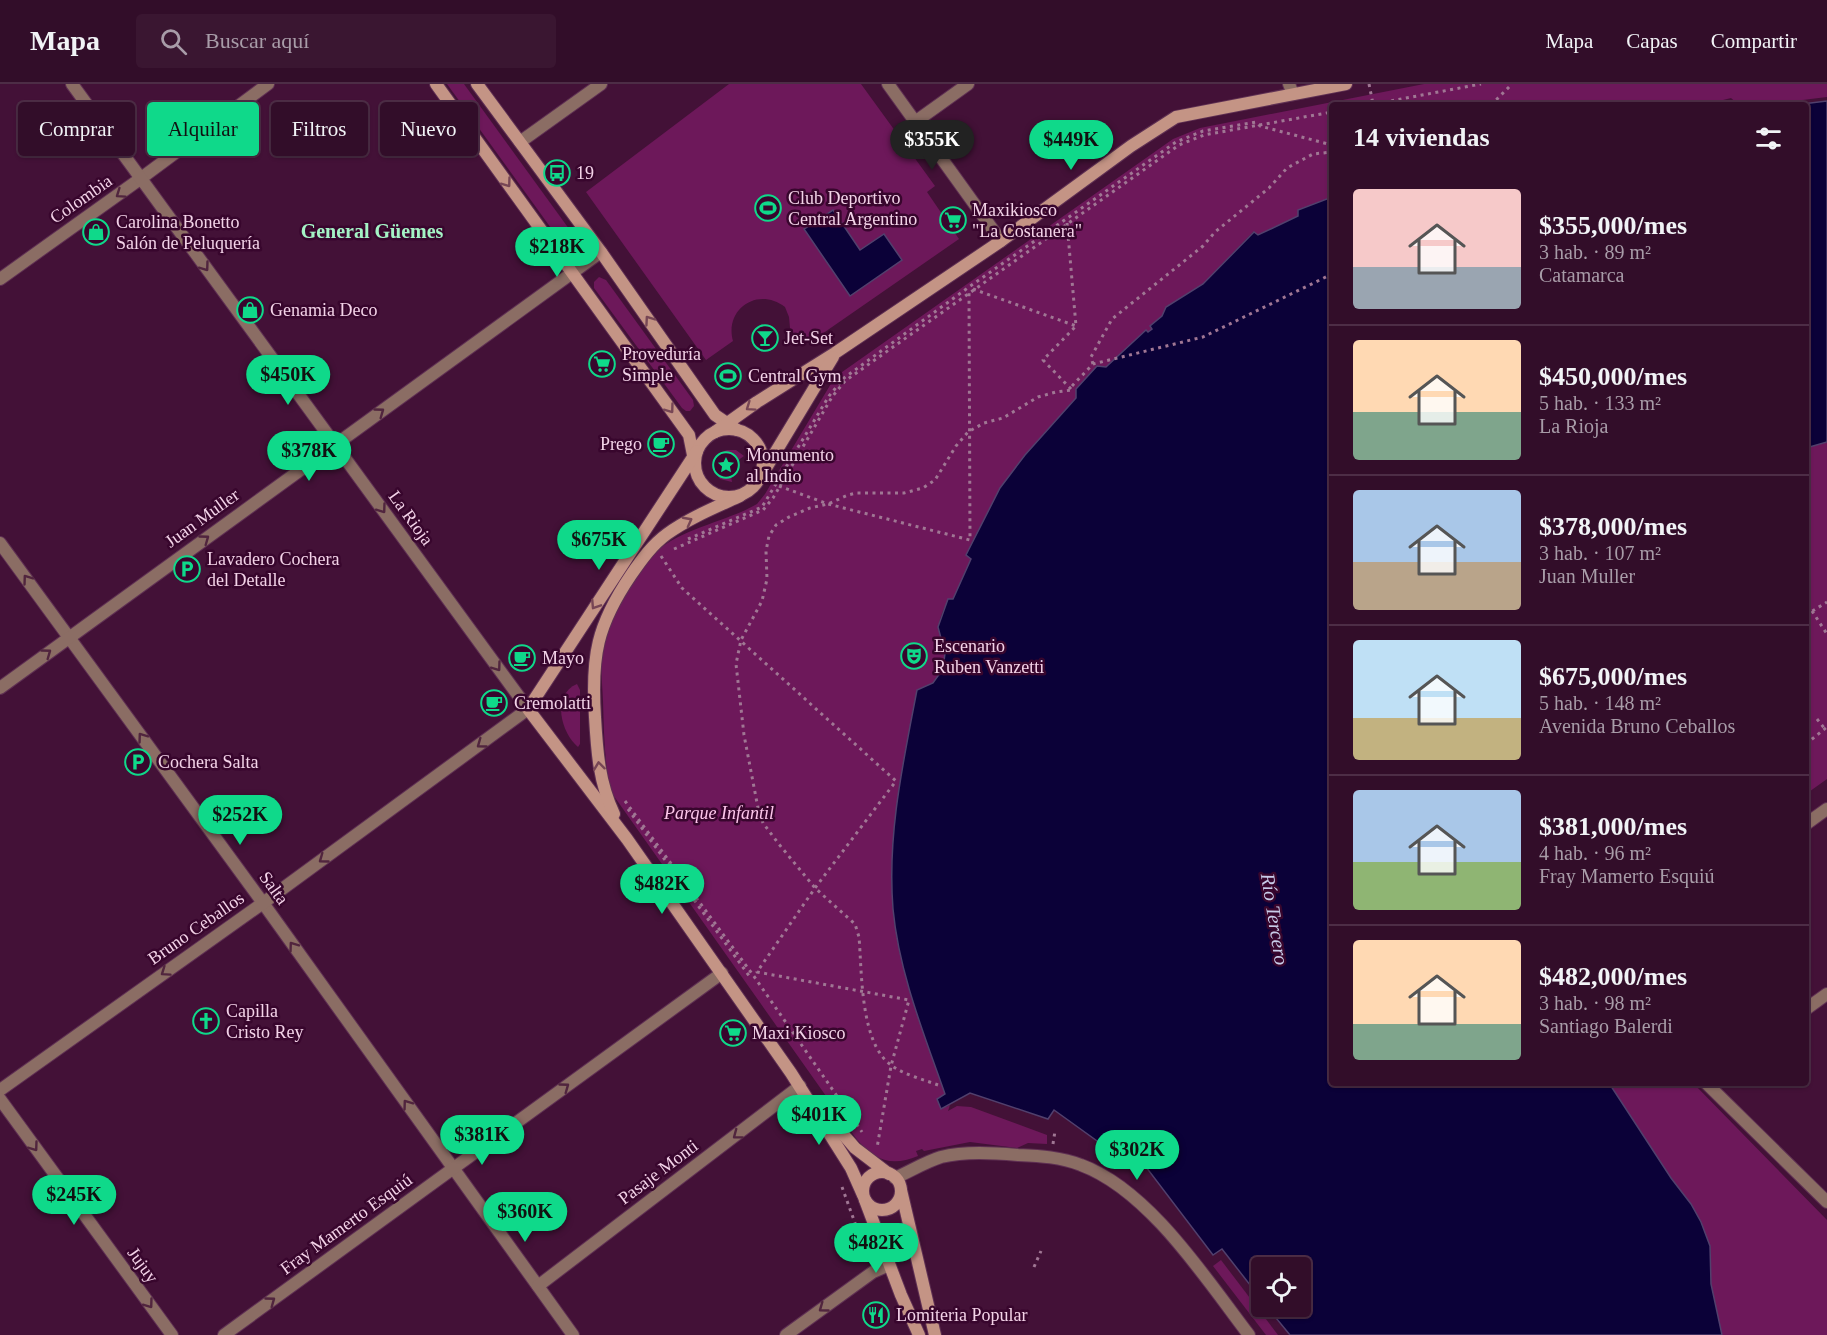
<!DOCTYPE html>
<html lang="es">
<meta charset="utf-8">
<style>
:root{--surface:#320d29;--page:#3a1631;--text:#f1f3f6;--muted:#a89ca8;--line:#4d2d46;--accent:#0fd98a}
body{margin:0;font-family:"Times New Roman",serif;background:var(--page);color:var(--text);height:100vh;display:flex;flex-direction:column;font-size:22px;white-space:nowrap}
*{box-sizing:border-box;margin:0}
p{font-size:20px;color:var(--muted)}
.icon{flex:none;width:33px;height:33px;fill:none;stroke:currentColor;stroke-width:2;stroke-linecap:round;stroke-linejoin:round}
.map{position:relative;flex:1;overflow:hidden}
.panel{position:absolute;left:1329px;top:18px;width:480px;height:984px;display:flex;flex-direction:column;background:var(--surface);border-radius:6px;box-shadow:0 2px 4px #0004,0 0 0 2px var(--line)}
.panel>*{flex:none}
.guide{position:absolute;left:18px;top:18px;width:570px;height:54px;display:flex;gap:12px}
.buttons{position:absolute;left:1251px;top:1173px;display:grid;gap:12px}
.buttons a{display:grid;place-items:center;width:60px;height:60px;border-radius:6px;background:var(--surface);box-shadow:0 2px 4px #0004,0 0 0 2px var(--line);font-size:30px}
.price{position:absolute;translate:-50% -51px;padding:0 14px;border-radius:21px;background:var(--accent);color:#111;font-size:20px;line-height:39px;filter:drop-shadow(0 2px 3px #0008)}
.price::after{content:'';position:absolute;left:50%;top:36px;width:18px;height:14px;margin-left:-9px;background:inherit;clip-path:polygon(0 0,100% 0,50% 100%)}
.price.active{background:#222;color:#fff}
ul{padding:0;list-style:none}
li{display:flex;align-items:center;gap:18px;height:150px;padding:0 24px}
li+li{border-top:2px solid var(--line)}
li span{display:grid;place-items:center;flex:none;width:168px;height:120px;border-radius:6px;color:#555}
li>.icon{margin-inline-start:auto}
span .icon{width:72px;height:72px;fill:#fffc;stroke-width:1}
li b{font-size:26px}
h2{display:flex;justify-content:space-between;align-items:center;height:72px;padding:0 24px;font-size:26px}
.pill{padding:0 21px;border-radius:6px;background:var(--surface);box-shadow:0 2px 4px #0004,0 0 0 2px var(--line);font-size:21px;line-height:54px}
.pill.active{background:var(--accent);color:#111}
header{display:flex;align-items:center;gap:36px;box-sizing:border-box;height:84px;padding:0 30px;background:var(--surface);border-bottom:2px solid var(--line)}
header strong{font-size:28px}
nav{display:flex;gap:33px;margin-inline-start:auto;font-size:21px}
.search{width:420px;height:54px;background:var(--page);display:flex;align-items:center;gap:15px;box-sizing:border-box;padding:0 21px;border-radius:6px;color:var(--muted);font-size:22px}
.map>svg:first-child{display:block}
.green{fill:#6d185a}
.water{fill:#0b0138;stroke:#51406d;stroke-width:1.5}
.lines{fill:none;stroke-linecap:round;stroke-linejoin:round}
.minor-casing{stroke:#5f3053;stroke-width:14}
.secondary-casing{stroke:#5f3053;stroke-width:14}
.path{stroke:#a07794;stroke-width:3;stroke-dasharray:3 4.5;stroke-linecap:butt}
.minor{stroke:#8b6d64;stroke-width:12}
.secondary{stroke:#c49485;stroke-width:12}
.oneway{stroke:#774655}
.oneway2{stroke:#51253e}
.labels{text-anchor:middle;stroke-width:5;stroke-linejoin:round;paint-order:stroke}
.poi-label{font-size:18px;fill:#f3d3e8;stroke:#38062d;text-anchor:start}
.street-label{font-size:18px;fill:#f3d3e8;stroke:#38062d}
.park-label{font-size:18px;font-style:italic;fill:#fdc6eb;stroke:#38062d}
.neighbourhood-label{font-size:20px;font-weight:bold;fill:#a4f3c5;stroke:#38062d}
.water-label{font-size:20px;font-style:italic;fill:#c8cce9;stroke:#38062d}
</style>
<header>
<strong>Mapa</strong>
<div class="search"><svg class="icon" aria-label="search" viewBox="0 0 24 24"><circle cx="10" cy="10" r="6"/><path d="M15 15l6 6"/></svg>Buscar aquí</div>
<nav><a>Mapa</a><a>Capas</a><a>Compartir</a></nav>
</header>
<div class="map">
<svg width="1827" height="1251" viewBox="0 0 1827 1251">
<rect width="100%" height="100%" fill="#431137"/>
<g class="green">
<polygon points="447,0 464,0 580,160 581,164 579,169 574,171 569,169"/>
<path d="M729,0h132l74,102 -8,6 32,47 -150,104 -3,-5 -6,4 -10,-14 -1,-11 -4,-10c-27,-21 -61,2 -52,34l-27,19 -120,-168z"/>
<path d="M1424,0h403v13l-65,8h-23l-8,-7 -28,7h-371v92l-34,13v6l-40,20 -5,-4 -50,52 -37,23 -4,9 -11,9 2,3 -5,5 -3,-2 -39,36 -9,-1 -21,23v9l-51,57 -54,104 -18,40h-5c-3,8 -9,19 -9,27 -1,4 3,9 4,13 7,26 0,43 -26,52 -14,72 -30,145 -24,218 6,64 31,125 53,186v12l4,-2 -2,6 9,-5 14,1 76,28v9l-19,-1 -11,5 -47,-6 -46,9 -2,-2 -6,2 2,5c-28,12 -45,3 -63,-19l-244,-345c-7,-31 -7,-60 -8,-91 -1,-20 -3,-41 0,-60 3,-22 37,-76 54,-90 24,-22 71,-30 100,-47l8,-10 70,-117 338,-238 27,-11z"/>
<polygon points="599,193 606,196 693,316 694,322 690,327 686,327 682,324 594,204 594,198"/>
<polygon points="1827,358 1827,695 1806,710 1806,364"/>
<path d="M727,366h9l8,6c-11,7 -15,14 -12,26l-12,-3c-9,-12 -6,-24 7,-29z"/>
<path d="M577,600l3,6v54l-2,3c-17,-14 -27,-52 -1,-63z"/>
<polygon points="1609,999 1693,999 1827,1136 1827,1251 1722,1251 1711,1200 1710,1162 1701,1138 1691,1120 1671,1094"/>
<polygon points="1221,1176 1278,1251 1266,1251 1213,1182"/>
</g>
<g class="water">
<polygon points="1827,17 1827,358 1806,364 1806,21 1794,21"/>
<path d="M1332,113v886h277l62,95 20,26 10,18 9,24 1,38 11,51h-432l-23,-28 33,-1v-38h-38l-1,31 -39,-50 -9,6 -73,-96 -8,7 -78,-56 -6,9 -78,-26 -29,16 -4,-10 8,-5c-21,-60 -46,-121 -52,-185 -6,-74 10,-146 24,-219l16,-7 10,-14 2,-16 -7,-26 10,-28h5l18,-40 -5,-4 34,-67 25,-33 51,-57v-9l21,-23 9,1 40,-37 2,2 4,-3 -2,-3 12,-10 4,-9 37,-23 51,-52 4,3 40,-19v-6z"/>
<polygon points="833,126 860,166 884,150 902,176 850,212 804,145"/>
</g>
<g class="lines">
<g class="minor-casing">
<g id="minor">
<polyline points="888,0 1001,157"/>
<polyline points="1289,0 1293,10"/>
<polyline points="915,38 968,0"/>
<polyline points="520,58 601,0"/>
<polyline points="0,195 140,95 268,0"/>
<polyline points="0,459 263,819 573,1251"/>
<polyline points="0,604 601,168"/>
<polyline points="1806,740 1827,725"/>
<polyline points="1806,925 1827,910"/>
<polyline points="1706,999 1827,1118"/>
<polyline points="0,1006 263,819 528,625 72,0"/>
<polyline points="0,1015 172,1251"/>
<path d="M895,1094c16,-7 30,-16 46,-21 24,-6 53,-4 77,-2 22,1 43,2 63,10 68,25 125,114 168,170"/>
<polyline points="538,1202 800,1002"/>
<polyline points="224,1251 722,889"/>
<polyline points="786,1251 873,1188 889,1181"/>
</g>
</g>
<g class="secondary-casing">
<g id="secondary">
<polyline points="436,0 689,351 694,376"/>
<polyline points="477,0 601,168 715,331 737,346"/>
<circle cx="729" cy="379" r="34"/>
<polyline points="715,348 757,318 835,269 1001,157 1131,62 1176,33 1346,0"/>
<polyline points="697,367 528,625 627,755 791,989 851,1084 863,1111"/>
<polyline points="763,389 833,273"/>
<path d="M614,730c-15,-32 -17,-62 -19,-97 -4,-61 2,-92 36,-142 11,-16 21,-30 36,-41 22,-16 49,-27 73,-38"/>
<polyline points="821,1025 855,1064 889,1090"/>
<circle cx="882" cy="1107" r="19"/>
<polyline points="901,1106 935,1251"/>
<polyline points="865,1116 901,1211 919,1251"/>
</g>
</g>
<g class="path">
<polyline points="1369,0 1373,20"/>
<polyline points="1369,21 1481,0"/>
<polyline points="1491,21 1512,0"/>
<polyline points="1067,139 1076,242"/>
<polyline points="973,205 1076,242"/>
<polyline points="1093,280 1091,273 1112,235 1203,162 1215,148 1269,104 1287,84 1313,70 1332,68"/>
<polyline points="1072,302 1093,280 1203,253 1332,190"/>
<polyline points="1071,305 1043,276 1076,242"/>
<polyline points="779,402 828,420 970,456 969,208"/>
<polyline points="688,455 762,423 829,312 844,294 969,203 1176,58 1203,47 1256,38 1260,42 1332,61"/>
<polyline points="674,465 763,426 773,414 832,313 845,297 1179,61 1204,51 1332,28"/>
<polyline points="661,472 682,504 896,697 815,804 757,888 909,916 891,982 877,1064"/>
<polyline points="1812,527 1827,550"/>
<polyline points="1806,531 1827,518"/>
<polyline points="1817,635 1825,645"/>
<polyline points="1806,660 1827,643"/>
<polyline points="625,717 753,891 862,1048"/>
<polyline points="628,725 750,893"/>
<path d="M938,1001c-13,-5 -36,-11 -47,-20 -31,-22 -29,-93 -32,-128l-4,-13 -40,-36 -37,-45 -15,-20 -5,-15 -14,-73 -8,-71 5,-24 21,-39 5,-22 -1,-28 3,-15 7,-11 13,-8 21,-9 18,-4 20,-9 8,-2h48l19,-5 12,-8 21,-34 12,-14 16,-9 19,-5 35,-21 18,-5 16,-2"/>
<polyline points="791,1028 796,1029 810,1049"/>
<polyline points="1053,1060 1055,1047"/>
<polyline points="842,1103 868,1175"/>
<polyline points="1034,1183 1041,1167"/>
</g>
<use href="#minor" class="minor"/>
<use href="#secondary" class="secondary"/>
</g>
<defs><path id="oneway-chevron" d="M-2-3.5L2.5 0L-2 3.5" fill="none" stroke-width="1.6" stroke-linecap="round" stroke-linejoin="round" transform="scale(1.5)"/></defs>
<g class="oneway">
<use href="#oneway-chevron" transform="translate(507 99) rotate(54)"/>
<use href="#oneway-chevron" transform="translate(649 236) rotate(-125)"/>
<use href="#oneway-chevron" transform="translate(750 323) rotate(145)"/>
<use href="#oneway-chevron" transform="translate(670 325) rotate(54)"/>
<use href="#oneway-chevron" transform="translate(688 437) rotate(-28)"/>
<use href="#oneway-chevron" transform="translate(595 521) rotate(123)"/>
<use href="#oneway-chevron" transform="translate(599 682) rotate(-97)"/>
</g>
<g class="oneway2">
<use href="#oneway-chevron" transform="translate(120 110) rotate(145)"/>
<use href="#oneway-chevron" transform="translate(205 183) rotate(54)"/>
<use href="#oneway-chevron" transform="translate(380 328) rotate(-36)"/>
<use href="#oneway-chevron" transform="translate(382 425) rotate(54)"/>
<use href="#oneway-chevron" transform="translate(205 455) rotate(-36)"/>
<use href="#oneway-chevron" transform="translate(27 495) rotate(-126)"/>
<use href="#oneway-chevron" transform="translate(47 569) rotate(-36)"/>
<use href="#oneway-chevron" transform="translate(497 583) rotate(54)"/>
<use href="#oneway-chevron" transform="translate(142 653) rotate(-126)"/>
<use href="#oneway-chevron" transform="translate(481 660) rotate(144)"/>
<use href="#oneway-chevron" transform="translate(323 775) rotate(144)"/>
<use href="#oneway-chevron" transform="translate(293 862) rotate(-126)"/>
<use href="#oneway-chevron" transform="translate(165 888) rotate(145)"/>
<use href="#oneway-chevron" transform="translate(565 1003) rotate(-36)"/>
<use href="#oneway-chevron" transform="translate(407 1020) rotate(-126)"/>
<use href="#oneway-chevron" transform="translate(737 1051) rotate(143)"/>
<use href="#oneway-chevron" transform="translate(34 1063) rotate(54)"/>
<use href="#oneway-chevron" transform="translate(271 1217) rotate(-36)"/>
<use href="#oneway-chevron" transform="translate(149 1220) rotate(54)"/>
<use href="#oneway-chevron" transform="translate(823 1224) rotate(144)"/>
</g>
<defs>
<g id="bus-ring" transform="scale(1.35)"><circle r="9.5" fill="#38062d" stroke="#0fd98a" stroke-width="1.5"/><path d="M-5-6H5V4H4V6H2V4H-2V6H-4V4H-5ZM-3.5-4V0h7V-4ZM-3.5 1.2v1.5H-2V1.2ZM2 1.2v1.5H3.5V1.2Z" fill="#0fd98a"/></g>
<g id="stadium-ring" transform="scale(1.35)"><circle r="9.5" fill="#38062d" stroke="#0fd98a" stroke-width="1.5"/><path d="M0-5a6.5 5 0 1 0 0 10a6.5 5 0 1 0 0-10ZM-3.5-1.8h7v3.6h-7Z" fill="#0fd98a"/></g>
<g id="supermarket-ring" transform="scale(1.35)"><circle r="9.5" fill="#38062d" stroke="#0fd98a" stroke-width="1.5"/><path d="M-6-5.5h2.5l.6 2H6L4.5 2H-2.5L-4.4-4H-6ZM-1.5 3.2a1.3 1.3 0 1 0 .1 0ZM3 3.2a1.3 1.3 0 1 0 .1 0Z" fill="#0fd98a"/></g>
<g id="shop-ring" transform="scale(1.35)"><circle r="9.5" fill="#38062d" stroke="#0fd98a" stroke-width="1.5"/><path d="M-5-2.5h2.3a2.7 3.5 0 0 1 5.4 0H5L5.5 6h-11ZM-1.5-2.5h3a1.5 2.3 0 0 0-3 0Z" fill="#0fd98a"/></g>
<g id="bar-ring" transform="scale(1.35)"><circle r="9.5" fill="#38062d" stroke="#0fd98a" stroke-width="1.5"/><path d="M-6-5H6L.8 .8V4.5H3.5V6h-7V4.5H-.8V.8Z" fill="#0fd98a"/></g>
<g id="cafe-ring" transform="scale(1.35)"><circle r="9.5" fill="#38062d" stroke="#0fd98a" stroke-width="1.5"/><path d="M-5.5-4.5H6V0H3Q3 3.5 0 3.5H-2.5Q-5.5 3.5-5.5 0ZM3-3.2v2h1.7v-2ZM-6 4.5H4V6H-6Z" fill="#0fd98a"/></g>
<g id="sight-ring" transform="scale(1.35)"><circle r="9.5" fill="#38062d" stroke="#0fd98a" stroke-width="1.5"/><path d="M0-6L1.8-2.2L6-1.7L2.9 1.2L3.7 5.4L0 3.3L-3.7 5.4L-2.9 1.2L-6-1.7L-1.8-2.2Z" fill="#0fd98a"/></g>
<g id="parking-ring" transform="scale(1.35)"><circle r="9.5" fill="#38062d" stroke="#0fd98a" stroke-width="1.5"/><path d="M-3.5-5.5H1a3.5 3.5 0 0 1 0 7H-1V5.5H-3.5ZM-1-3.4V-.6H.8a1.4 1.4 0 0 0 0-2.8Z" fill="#0fd98a"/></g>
<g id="theatre-ring" transform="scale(1.35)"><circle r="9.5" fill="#38062d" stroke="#0fd98a" stroke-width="1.5"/><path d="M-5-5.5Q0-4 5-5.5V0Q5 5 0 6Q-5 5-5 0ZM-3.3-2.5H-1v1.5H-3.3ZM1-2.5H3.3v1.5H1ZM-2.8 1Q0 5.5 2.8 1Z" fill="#0fd98a"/></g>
<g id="church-ring" transform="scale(1.35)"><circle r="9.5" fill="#38062d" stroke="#0fd98a" stroke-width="1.5"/><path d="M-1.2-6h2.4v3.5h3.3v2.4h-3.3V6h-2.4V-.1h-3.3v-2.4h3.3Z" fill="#0fd98a"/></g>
<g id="restaurant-ring" transform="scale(1.35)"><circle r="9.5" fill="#38062d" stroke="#0fd98a" stroke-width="1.5"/><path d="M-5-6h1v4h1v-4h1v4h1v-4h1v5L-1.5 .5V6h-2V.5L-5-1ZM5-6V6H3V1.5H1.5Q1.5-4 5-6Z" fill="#0fd98a"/></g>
</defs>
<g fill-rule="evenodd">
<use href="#bus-ring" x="557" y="89"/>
<use href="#stadium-ring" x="768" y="124"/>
<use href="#supermarket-ring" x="953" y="136"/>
<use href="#shop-ring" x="96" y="148"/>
<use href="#shop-ring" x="250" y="226"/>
<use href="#bar-ring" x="765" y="254"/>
<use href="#supermarket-ring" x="602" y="280"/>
<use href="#stadium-ring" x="728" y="292"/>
<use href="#cafe-ring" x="661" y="360"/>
<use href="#sight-ring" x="726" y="381"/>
<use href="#parking-ring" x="187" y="485"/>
<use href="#theatre-ring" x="914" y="572"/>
<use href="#cafe-ring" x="522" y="574"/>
<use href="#cafe-ring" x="494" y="619"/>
<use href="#parking-ring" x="138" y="678"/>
<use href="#church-ring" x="206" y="937"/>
<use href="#supermarket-ring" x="733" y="949"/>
<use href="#restaurant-ring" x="876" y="1231"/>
</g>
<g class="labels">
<g class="poi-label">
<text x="576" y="95">19</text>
<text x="788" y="120">Club Deportivo<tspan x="788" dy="21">Central Argentino</tspan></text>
<text x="972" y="132">Maxikiosco<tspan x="972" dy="21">"La Costanera"</tspan></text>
<text x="116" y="144">Carolina Bonetto<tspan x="116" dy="21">Salón de Peluquería</tspan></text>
<text x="270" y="232">Genamia Deco</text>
<text x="784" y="260">Jet-Set</text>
<text x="622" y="276">Proveduría<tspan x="622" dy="21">Simple</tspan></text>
<text x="748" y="298">Central Gym</text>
<text x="642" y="366" text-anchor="end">Prego</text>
<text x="746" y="377">Monumento<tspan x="746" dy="21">al Indio</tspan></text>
<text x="207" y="481">Lavadero Cochera<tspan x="207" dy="21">del Detalle</tspan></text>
<text x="934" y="568">Escenario<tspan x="934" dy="21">Ruben Vanzetti</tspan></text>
<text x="542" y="580">Mayo</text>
<text x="514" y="625">Cremolatti</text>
<text x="158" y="684">Cochera Salta</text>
<text x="226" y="933">Capilla<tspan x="226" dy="21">Cristo Rey</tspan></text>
<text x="752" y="955">Maxi Kiosco</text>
<text x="896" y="1237">Lomiteria Popular</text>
</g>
<g class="street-label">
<text transform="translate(81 115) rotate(-35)" y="6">Colombia</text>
<text transform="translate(202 434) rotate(-36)" y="6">Juan Muller</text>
<text transform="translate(411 434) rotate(54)" y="6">La Rioja</text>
<text transform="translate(274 804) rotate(54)" y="6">Salta</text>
<text transform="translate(196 844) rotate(-35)" y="6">Bruno Ceballos</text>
<text transform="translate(658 1088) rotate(-37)" y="6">Pasaje Monti</text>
<text transform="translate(346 1140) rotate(-36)" y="6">Fray Mamerto Esquiú</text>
<text transform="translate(143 1181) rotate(54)" y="6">Jujuy</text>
</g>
<g class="park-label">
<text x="719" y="735">Parque Infantil</text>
</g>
<g class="neighbourhood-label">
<text x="372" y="154">General Güemes</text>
</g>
<g class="water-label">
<text transform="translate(1275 835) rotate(81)" y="7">Río Tercero</text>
</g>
</g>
</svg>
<div class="buttons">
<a><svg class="icon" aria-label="locate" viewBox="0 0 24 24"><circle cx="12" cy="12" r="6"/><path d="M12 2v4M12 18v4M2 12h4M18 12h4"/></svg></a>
</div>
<b class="price active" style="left:932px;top:87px">$355K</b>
<b class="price" style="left:1071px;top:87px">$449K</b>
<b class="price" style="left:557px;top:194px">$218K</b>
<b class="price" style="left:288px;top:322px">$450K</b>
<b class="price" style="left:309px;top:398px">$378K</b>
<b class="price" style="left:599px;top:487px">$675K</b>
<b class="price" style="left:240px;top:762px">$252K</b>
<b class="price" style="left:662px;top:831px">$482K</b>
<b class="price" style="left:819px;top:1062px">$401K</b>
<b class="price" style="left:482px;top:1082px">$381K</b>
<b class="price" style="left:1137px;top:1097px">$302K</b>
<b class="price" style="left:74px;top:1142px">$245K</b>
<b class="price" style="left:525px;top:1159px">$360K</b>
<b class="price" style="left:876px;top:1190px">$482K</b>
<div class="guide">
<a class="pill">Comprar</a>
<a class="pill active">Alquilar</a>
<a class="pill">Filtros</a>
<a class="pill">Nuevo</a>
</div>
<section class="panel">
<h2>14 viviendas<svg class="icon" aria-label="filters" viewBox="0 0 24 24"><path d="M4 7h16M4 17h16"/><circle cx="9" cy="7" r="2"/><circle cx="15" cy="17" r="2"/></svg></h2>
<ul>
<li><span style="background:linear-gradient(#f6c9c9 65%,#9aa5b1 0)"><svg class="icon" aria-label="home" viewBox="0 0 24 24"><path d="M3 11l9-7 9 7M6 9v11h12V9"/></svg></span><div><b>$355,000/mes</b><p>3 hab. · 89 m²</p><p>Catamarca</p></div></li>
<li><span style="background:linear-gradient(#ffd9b3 60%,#7fa58c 0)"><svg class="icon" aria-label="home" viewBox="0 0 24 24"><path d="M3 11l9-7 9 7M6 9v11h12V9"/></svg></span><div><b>$450,000/mes</b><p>5 hab. · 133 m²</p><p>La Rioja</p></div></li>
<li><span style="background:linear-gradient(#a9c7e8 60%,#b9a48a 0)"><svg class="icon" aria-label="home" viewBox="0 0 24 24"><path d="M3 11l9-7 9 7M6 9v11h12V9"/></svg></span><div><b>$378,000/mes</b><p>3 hab. · 107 m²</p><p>Juan Muller</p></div></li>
<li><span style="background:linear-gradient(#bfe0f5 65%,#c2b280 0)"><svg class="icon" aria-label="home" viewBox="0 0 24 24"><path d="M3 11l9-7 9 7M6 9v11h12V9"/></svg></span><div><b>$675,000/mes</b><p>5 hab. · 148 m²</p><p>Avenida Bruno Ceballos</p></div></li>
<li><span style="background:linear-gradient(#a9c7e8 60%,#8fb573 0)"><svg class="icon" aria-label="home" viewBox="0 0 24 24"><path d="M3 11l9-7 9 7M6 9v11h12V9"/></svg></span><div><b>$381,000/mes</b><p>4 hab. · 96 m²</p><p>Fray Mamerto Esquiú</p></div></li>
<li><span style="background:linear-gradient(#ffd9b3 70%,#7fa58c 0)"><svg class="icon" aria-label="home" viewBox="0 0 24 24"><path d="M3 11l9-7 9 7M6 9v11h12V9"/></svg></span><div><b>$482,000/mes</b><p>3 hab. · 98 m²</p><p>Santiago Balerdi</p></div></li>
</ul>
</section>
</div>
